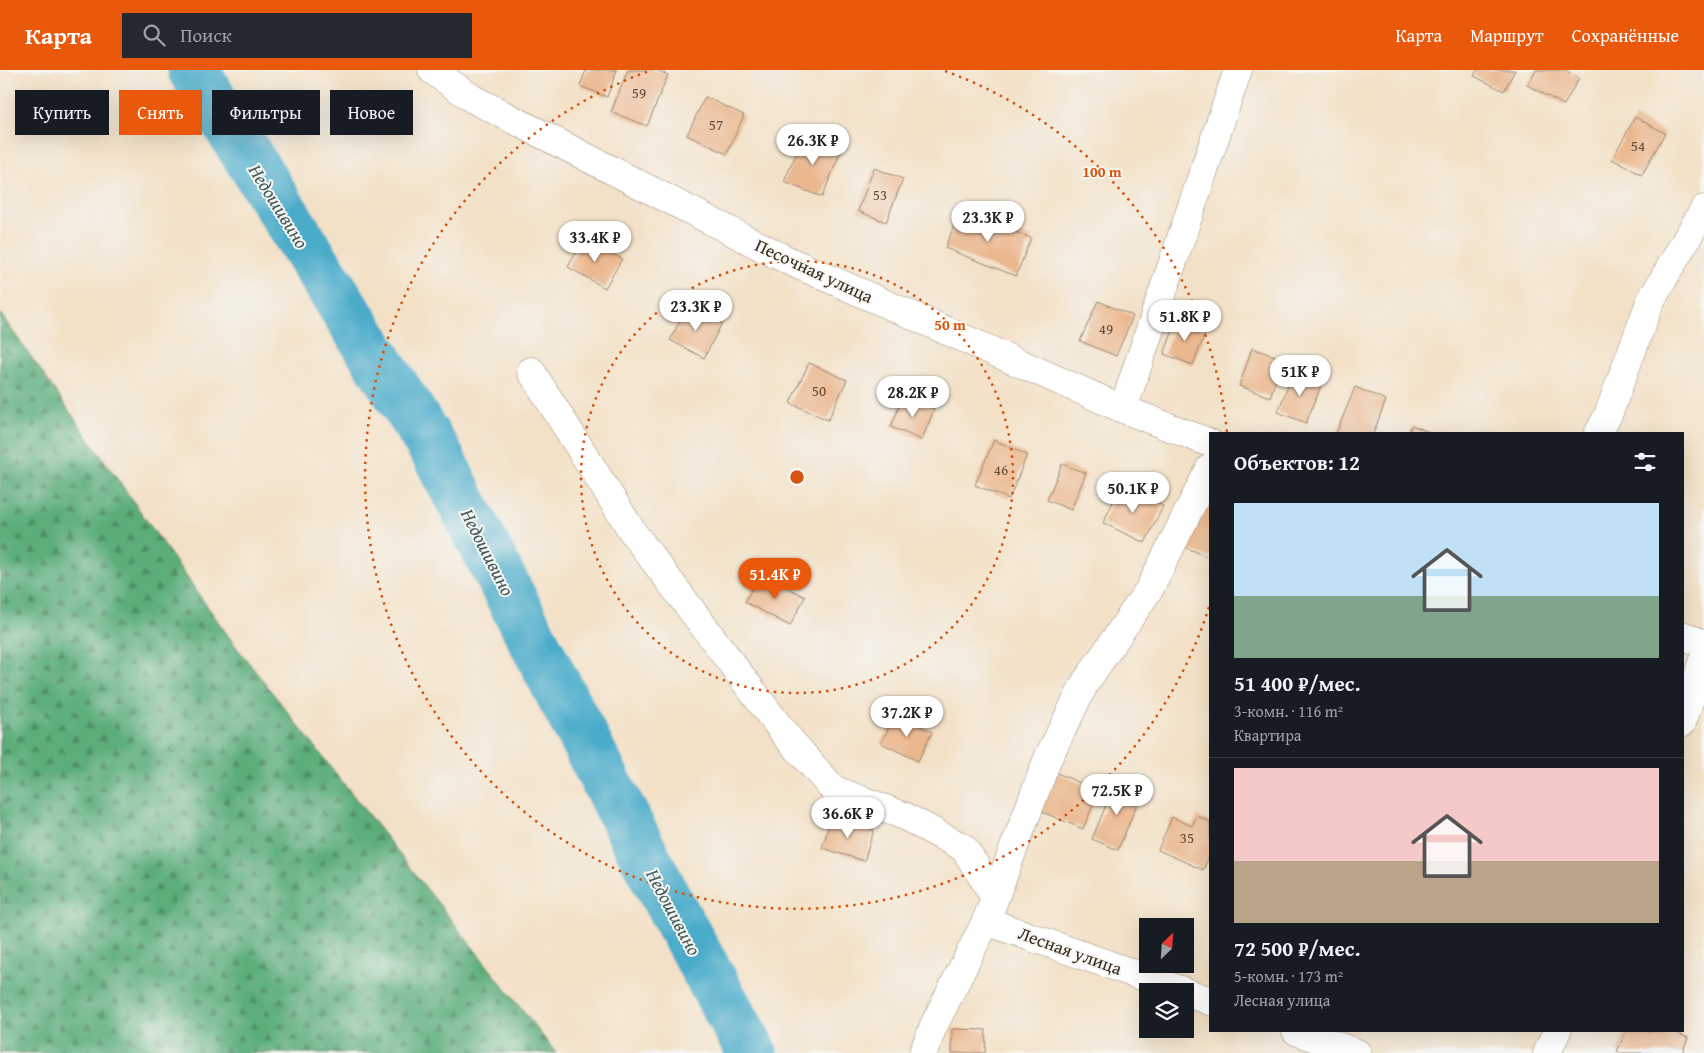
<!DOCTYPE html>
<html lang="ru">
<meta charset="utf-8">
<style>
:root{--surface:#171b24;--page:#242831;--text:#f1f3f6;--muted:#9ea1a6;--line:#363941;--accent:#ea580c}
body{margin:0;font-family:"Gentium Book Plus",serif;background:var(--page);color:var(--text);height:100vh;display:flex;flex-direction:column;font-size:19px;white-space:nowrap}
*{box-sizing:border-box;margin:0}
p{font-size:16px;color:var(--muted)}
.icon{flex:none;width:28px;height:28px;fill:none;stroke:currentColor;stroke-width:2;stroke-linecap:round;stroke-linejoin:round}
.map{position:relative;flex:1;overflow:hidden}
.drawer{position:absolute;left:1209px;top:362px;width:475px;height:600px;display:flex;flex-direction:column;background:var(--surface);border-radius:0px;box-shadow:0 5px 20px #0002}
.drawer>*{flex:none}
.guide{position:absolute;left:15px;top:20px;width:475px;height:45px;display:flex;gap:10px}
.needle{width:32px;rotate:25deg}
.buttons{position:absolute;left:1139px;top:848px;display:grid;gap:10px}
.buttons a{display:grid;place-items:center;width:55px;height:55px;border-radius:0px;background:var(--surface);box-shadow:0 5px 20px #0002;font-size:25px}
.price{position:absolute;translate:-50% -42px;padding:0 11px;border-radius:18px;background:#fff;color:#222;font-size:16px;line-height:32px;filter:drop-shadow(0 1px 2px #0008)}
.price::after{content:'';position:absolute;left:50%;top:30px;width:15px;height:11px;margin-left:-8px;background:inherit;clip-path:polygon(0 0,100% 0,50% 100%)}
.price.selected{background:var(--accent);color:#fff}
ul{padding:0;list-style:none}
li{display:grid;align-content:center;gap:10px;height:265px;padding:0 25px}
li+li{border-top:1px solid var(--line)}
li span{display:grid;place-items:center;height:155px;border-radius:0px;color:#555}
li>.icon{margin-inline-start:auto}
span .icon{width:90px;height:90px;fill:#fffc;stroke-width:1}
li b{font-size:21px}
h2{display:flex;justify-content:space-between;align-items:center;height:60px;padding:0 25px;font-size:21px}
.chip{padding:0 18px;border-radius:0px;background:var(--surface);box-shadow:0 5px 20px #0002;font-size:18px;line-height:45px}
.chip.selected{background:var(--accent);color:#fff}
header{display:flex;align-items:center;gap:30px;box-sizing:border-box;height:70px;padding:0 25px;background:var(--accent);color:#fff}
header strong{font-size:24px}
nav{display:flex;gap:28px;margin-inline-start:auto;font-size:18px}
.search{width:350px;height:45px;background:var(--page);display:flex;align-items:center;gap:12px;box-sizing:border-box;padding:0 18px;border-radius:0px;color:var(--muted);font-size:19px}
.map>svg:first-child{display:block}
.forest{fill:url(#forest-firs);stroke:#4c6c4c}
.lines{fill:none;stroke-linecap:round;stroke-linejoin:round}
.river{stroke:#4bacca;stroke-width:51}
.building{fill:#ebb78e}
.minor-casing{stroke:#978672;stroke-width:29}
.minor{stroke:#fff;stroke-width:28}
.ring{fill:none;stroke:#d7540e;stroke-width:2.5;stroke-dasharray:2.5 5}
.labels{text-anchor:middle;stroke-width:4;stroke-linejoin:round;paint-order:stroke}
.number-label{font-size:15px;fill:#674d3a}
.street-label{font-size:18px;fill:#3b2a1e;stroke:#f6f6f2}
.water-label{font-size:19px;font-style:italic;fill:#41585a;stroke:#f6f6f2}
.centre{fill:#d7540e;stroke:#f6f6f2;stroke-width:2.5}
.ring-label{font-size:15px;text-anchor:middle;font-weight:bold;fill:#d7540e;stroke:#f6f6f2;stroke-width:4;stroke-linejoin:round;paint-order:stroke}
</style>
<header>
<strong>Карта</strong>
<div class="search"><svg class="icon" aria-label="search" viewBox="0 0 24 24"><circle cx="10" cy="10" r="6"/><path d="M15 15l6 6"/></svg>Поиск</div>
<nav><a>Карта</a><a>Маршрут</a><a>Сохранённые</a></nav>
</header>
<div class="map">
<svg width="1704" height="983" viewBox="0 0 1704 983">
<defs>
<pattern id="forest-firs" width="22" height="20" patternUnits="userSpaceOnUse" patternTransform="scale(1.25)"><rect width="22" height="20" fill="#5cad7a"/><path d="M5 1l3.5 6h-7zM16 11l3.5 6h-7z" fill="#4d8d63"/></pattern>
</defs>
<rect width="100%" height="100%" fill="#f6f6f2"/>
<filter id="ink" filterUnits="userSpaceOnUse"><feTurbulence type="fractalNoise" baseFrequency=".02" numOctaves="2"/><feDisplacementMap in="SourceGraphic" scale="10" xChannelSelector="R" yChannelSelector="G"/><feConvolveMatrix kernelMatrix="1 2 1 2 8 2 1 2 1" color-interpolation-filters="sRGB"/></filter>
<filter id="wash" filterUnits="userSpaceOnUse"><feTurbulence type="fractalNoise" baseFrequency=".0096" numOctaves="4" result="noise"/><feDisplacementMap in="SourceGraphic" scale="20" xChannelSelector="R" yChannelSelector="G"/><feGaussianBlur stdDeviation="1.12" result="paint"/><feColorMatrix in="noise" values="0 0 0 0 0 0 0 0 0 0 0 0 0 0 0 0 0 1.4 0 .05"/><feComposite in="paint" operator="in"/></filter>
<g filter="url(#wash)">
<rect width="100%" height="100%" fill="#f3e1c7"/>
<polygon class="forest" points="0,243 234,574 556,983 0,983"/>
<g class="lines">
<polyline class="river" points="193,0 437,384 665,826 752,983"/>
</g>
<g id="blocks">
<g class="building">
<polygon points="586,0 617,0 607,27 580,16"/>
<polygon points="628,0 656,0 668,5 647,56 611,42"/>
<polygon points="1477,0 1515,0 1504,21 1474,6"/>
<polygon points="1536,0 1565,0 1579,8 1564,35 1527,15"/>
<polygon points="705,27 744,45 727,84 687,65"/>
<polygon points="1635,47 1665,63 1642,105 1612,89"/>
<polygon points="804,65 841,81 822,127 784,112"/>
<polygon points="874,98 903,109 886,152 858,141"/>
<polygon points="960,141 1031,168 1016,206 945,178"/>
<polygon points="584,168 622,189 605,218 568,197"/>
<polygon points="1098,231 1133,246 1116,286 1080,271"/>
<polygon points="688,235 722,253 704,288 670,270"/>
<polygon points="1177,250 1206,261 1193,295 1164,284"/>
<polygon points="1252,278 1283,289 1270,327 1239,316"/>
<polygon points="809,293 847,310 828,350 790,333"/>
<polygon points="1293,302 1322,313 1306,353 1278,342"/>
<polygon points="1355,317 1386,330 1373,364 1336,364"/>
<polygon points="903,327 934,339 922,370 891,357"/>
<polygon points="1412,355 1433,364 1408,364"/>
<polygon points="994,370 1027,385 1009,429 975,415"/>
<polygon points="1062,394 1086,403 1071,440 1047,430"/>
<polygon points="1121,415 1163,436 1145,473 1103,453"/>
<polygon points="1210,426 1210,488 1185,477"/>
<polygon points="760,503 805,527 790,556 745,532"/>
<polygon points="896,644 932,662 918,691 881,673"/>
<polygon points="1057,703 1099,721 1083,759 1040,741"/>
<polygon points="1116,711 1142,722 1118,780 1092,769"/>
<polygon points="832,746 874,760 864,791 822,778"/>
<polygon points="1197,746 1210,752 1210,785 1203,800 1158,780 1172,747 1192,756"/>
<polygon points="952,959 986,960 985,983 952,983"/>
<polygon points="1626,961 1673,961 1688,968 1682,983 1620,983 1617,982"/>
</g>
</g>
</g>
<g filter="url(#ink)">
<use href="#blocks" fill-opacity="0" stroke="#978672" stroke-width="1"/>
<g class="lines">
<g class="minor-casing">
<g id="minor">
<polyline points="432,0 473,29 787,190 1123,339 1210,373"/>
<polyline points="531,301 634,464 784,663 833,719 904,746 964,778 995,827"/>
<polyline points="1123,339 1238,0"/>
<polyline points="1598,364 1608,345 1650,232 1704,139"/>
<polyline points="1682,565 1704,574"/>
<polyline points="1682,653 1704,587"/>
<polyline points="986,851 1183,921"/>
<polyline points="1185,922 1210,931"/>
<polyline points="1296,961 1357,983"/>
<polyline points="923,983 934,955 986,851 1048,688 1085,613 1150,518 1210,398"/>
<polyline points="1547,983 1557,961"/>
</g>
</g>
<use href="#minor" class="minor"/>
</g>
</g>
<g class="ring">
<circle cx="797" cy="407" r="216"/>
<path d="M1209 537A432 432 0 1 1 649 1M945 1A432 432 0 0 1 1227 362"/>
</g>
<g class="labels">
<g class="number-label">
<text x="639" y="28">59</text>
<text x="716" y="60">57</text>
<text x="1638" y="81">54</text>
<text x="880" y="130">53</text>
<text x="1106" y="264">49</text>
<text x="819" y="326">50</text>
<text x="1001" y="405">46</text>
<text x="1187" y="773">35</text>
</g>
<g class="street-label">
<text transform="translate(814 201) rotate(25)" y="6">Песочная улица</text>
<text transform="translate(1070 881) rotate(20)" y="6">Лесная улица</text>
</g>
<g class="water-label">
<text transform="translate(279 136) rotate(58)" y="7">Недошивино</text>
<text transform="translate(488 482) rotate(63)" y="7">Недошивино</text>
<text transform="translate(674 842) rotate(62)" y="7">Недошивино</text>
</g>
</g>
<circle cx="797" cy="407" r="8" class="centre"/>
<g class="ring-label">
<text x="1102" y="107">100 m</text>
<text x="950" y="260">50 m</text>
</g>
</svg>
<div class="buttons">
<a><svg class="needle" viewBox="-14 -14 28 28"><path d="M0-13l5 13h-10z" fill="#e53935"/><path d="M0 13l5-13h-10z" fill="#9ea1a6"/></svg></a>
<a><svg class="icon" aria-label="layers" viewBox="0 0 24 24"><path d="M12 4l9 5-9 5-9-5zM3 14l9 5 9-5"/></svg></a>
</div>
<b class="price" style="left:813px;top:96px">26.3K ₽</b>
<b class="price" style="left:988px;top:173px">23.3K ₽</b>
<b class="price" style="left:595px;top:193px">33.4K ₽</b>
<b class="price" style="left:696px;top:262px">23.3K ₽</b>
<b class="price" style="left:1185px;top:272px">51.8K ₽</b>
<b class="price" style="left:1300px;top:327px">51K ₽</b>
<b class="price" style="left:913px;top:348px">28.2K ₽</b>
<b class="price" style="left:1133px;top:444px">50.1K ₽</b>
<b class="price selected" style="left:775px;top:530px">51.4K ₽</b>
<b class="price" style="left:907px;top:668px">37.2K ₽</b>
<b class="price" style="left:1117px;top:746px">72.5K ₽</b>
<b class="price" style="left:848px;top:769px">36.6K ₽</b>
<div class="guide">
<a class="chip">Купить</a>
<a class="chip selected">Снять</a>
<a class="chip">Фильтры</a>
<a class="chip">Новое</a>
</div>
<section class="drawer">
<h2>Объектов: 12<svg class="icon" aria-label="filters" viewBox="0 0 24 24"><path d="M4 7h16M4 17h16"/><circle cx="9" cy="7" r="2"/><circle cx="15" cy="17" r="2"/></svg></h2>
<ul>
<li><span style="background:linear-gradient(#bfe0f5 60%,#7fa58c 0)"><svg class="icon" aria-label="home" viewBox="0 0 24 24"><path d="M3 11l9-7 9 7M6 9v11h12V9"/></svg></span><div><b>51 400 ₽/мес.</b><p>3-комн. · 116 m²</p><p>Квартира</p></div></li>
<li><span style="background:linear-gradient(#f6c9c9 60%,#b9a48a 0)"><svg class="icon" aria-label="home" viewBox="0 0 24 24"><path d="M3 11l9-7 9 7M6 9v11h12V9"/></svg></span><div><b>72 500 ₽/мес.</b><p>5-комн. · 173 m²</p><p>Лесная улица</p></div></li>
</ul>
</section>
</div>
